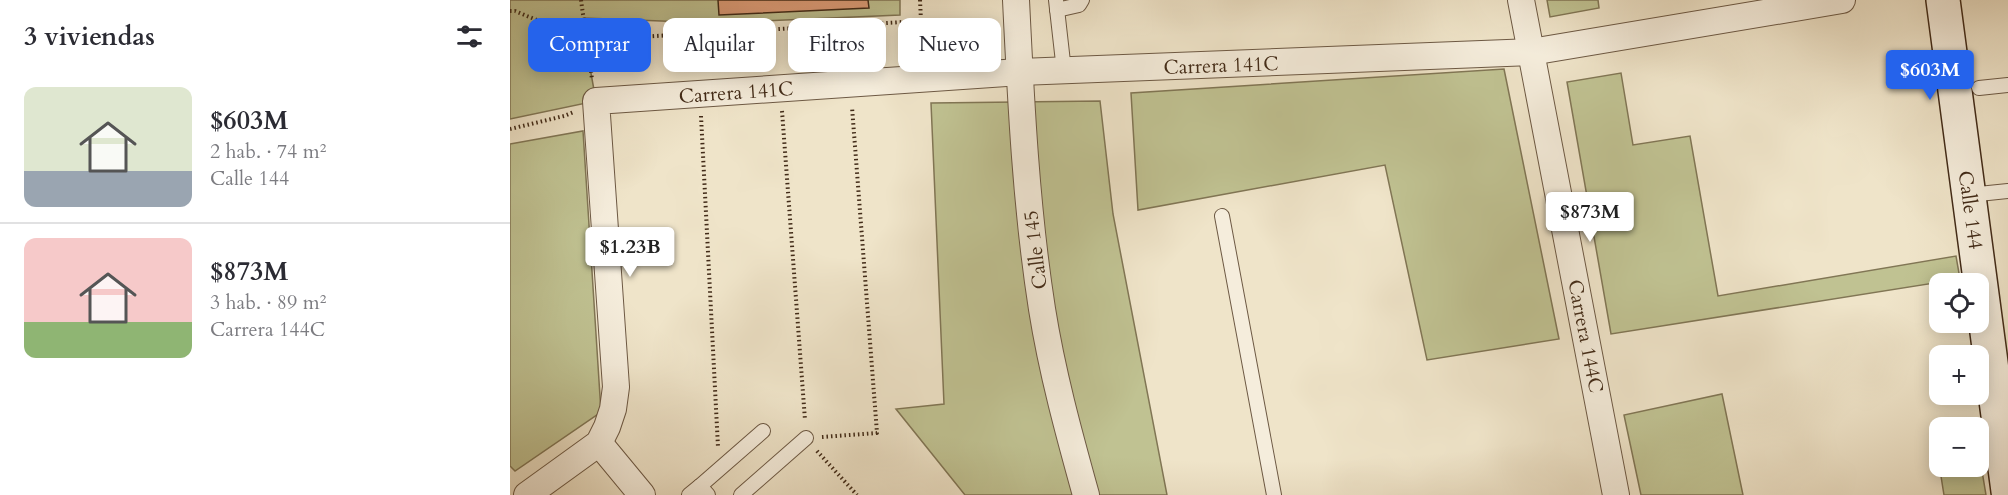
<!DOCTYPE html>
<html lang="es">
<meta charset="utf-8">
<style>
:root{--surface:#fff;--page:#f7f7f7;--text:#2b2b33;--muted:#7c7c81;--line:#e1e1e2;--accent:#2563eb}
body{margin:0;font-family:Cardo,serif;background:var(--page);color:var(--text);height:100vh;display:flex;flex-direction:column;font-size:22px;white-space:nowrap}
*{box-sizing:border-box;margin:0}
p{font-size:20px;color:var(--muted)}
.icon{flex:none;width:33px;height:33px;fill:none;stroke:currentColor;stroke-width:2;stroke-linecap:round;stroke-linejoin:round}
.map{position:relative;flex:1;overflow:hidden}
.sheet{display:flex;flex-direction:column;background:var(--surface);width:510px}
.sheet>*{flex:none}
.banner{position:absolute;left:18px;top:18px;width:570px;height:54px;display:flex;gap:12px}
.tools{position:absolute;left:1419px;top:273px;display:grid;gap:12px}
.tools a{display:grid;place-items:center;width:60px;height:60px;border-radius:12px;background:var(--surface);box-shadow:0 3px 15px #0003;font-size:30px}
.price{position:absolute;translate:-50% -51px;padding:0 14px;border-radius:6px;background:#fff;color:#222;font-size:20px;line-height:39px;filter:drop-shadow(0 2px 3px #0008)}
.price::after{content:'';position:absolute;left:50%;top:36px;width:18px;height:14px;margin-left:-9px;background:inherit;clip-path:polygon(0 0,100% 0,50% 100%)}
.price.current{background:var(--accent);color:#fff}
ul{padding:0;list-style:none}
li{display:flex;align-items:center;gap:18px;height:150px;padding:0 24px}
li+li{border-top:2px solid var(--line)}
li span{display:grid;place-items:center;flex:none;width:168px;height:120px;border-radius:12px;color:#555}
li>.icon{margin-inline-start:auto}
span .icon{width:72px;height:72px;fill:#fffc;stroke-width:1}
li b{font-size:26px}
h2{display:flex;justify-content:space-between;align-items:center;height:72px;padding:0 24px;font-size:26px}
.tag{padding:0 21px;border-radius:12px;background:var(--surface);box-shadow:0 3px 15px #0003;font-size:21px;line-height:54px}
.tag.current{background:var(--accent);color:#fff}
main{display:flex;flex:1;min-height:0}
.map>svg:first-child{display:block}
.green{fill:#c0c292;stroke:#817655;stroke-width:1.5}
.building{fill:#dd9d79;stroke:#422b18;stroke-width:1.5}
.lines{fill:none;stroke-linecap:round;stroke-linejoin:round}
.lane-casing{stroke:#6d5944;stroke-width:16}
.street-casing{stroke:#6d5944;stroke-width:28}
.secondary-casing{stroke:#422b18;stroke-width:36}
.path{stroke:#422b18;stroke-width:4;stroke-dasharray:1.5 3;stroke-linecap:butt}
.lane{stroke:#f5eddc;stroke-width:14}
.street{stroke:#f5eddc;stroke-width:26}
.secondary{stroke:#f5eddc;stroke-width:33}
.labels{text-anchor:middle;stroke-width:5;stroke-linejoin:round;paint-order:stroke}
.street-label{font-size:20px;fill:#422b18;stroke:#f5eddc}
</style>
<main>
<section class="sheet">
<h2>3 viviendas<svg class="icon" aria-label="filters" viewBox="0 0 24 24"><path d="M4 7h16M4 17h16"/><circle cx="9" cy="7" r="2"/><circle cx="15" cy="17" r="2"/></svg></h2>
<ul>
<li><span style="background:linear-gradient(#dfe7d0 70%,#9aa5b1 0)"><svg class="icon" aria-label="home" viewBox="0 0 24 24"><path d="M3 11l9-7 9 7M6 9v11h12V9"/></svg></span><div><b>$603M</b><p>2 hab. · 74 m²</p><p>Calle 144</p></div></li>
<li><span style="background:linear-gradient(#f6c9c9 70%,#8fb573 0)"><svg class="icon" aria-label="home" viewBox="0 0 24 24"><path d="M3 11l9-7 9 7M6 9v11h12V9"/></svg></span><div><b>$873M</b><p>3 hab. · 89 m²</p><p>Carrera 144C</p></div></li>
</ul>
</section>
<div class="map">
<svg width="1498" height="495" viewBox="0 0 1498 495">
<rect width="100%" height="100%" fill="#efe4c9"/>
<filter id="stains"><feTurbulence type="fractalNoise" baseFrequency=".00333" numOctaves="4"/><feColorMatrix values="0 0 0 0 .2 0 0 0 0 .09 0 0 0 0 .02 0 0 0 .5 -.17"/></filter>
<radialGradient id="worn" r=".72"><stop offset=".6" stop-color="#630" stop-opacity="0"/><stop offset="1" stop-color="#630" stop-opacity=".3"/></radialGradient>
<g class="green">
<polygon points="0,0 390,0 390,15 203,23 74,18 75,40 86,101 0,119"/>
<polygon points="1037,0 1088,0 1089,8 1040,17"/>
<polygon points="994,69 1049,339 917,360 875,165 628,210 621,93"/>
<polygon points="1111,73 1123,145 1180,136 1208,296 1446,256 1450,279 1101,334 1057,82"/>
<polygon points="590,101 603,214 657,495 455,495 386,409 434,404 421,103"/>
<polygon points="73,131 91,412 5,471 0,466 0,144"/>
<polygon points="1212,394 1233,495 1131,495 1114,415"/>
<polygon points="1469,465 1471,465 1476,495 1434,495 1430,470"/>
</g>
<polygon class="building" points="208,0 358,0 359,8 209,15"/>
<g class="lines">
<g class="lane-casing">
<g id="lane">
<polyline points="546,0 554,71"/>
<polyline points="547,10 569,5 572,0"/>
<polyline points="1469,88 1498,85"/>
<polyline points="1459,195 1498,191"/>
<polyline points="712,216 764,495"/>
<polyline points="190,486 253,431"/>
<polyline points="179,495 190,486 198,495"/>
<polyline points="231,495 296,438"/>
</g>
</g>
<g class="street-casing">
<g id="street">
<path d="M506,0c5,103 10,207 26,309 10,63 27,125 44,186"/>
<polyline points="1011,0 1106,495"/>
<polyline points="89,443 132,495"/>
<polyline points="17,495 89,443 97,427 103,409 106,387 86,101 510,72 1021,52 1332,0"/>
</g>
</g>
<g class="secondary-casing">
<polyline id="secondary" points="1433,0 1498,491"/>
</g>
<g class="path">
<polyline points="71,0 82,79"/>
<polyline points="410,0 411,21 455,51"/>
<polyline points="0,11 5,11 75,40 411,21"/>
<polyline points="272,111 295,420"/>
<polyline points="191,116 208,447"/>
<polyline points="0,129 54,116 64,112"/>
<polyline points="312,437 367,433 342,107"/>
<polyline points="307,451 347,495"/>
</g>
<use href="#lane" class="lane"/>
<use href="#street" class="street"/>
<use href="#secondary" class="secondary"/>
</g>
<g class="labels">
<g class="street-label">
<text transform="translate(711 65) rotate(-2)" y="7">Carrera 141C</text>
<text transform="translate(226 92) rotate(-4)" y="7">Carrera 141C</text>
<text transform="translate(1461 210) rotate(82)" y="7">Calle 144</text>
<text transform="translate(525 250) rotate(-97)" y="7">Calle 145</text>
<text transform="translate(1076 336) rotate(79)" y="7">Carrera 144C</text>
</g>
</g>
<rect width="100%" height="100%" filter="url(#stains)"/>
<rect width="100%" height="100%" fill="url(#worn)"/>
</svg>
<div class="tools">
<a><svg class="icon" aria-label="locate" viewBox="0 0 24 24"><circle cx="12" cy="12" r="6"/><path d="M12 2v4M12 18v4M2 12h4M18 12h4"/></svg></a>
<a>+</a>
<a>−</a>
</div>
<b class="price current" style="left:1420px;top:101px">$603M</b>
<b class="price" style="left:1080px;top:243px">$873M</b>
<b class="price" style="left:120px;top:278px">$1.23B</b>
<div class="banner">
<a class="tag current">Comprar</a>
<a class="tag">Alquilar</a>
<a class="tag">Filtros</a>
<a class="tag">Nuevo</a>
</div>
</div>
</main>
